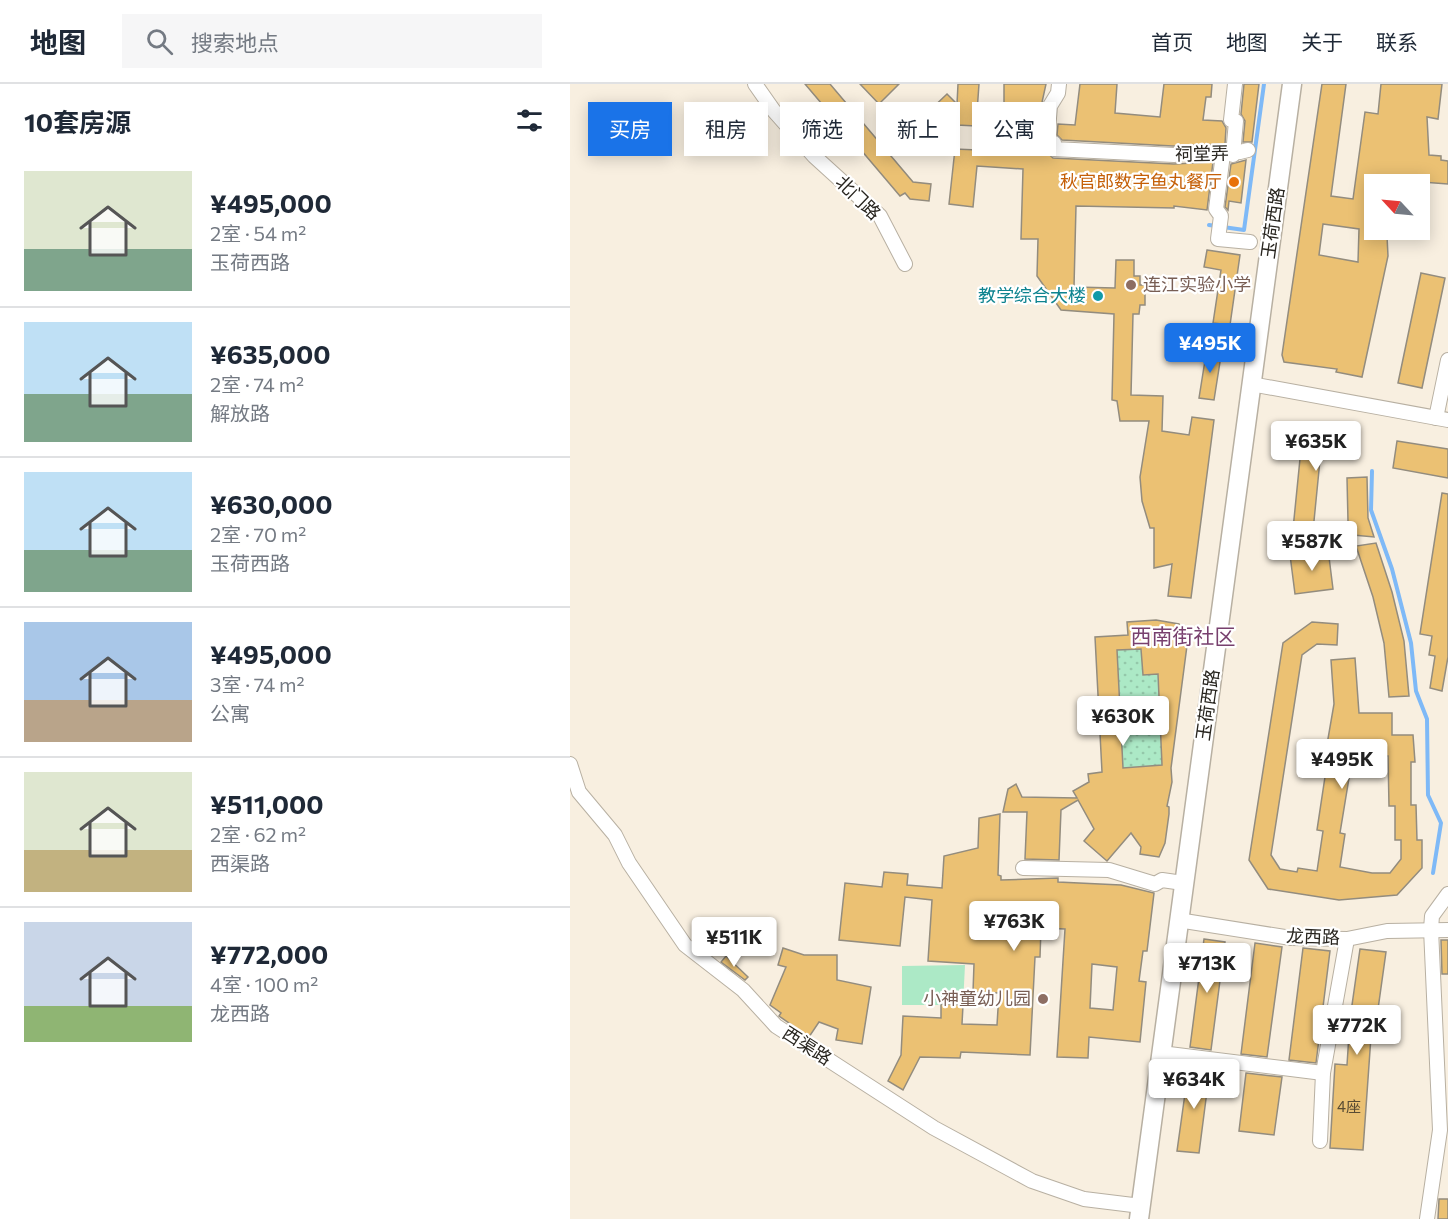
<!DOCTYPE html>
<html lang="zh">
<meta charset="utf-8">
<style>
:root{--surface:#fff;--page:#f6f6f7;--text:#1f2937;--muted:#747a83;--line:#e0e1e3;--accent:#1a73e8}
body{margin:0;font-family:Commissioner,"Noto Sans SC",sans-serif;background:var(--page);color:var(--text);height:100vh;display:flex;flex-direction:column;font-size:22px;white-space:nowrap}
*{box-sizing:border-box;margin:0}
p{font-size:20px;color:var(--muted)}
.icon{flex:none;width:33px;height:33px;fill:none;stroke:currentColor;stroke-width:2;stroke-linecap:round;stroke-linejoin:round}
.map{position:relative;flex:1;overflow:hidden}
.details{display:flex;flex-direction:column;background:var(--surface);width:570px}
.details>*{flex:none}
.hud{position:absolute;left:18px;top:18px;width:570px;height:54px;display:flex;gap:12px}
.needle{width:39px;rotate:296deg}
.controls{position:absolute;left:794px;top:90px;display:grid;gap:12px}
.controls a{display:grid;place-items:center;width:66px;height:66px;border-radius:0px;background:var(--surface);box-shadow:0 3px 15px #0003;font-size:30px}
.price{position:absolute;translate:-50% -51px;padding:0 14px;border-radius:6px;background:#fff;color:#222;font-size:20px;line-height:39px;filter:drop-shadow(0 2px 3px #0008)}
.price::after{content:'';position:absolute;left:50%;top:36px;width:18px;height:14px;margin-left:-9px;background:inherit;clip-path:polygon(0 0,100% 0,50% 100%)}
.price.current{background:var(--accent);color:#fff}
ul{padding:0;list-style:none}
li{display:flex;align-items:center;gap:18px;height:150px;padding:0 24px}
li+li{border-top:2px solid var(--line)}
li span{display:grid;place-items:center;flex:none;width:168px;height:120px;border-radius:0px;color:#555}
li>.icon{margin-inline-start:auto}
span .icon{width:72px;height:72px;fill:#fffc;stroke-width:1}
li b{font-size:26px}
h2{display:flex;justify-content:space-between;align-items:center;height:72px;padding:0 24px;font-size:26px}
.chip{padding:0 21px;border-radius:0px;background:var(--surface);box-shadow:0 3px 15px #0003;font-size:21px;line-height:54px}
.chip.current{background:var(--accent);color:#fff}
header{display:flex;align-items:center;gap:36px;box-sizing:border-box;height:84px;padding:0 30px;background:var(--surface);border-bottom:2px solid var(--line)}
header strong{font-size:28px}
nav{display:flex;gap:33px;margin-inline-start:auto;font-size:21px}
.search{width:420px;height:54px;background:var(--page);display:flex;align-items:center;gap:15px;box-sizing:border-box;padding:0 21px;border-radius:0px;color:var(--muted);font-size:22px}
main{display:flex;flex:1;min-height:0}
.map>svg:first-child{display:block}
.grass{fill:#ace9c6}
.park{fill:url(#park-dots)}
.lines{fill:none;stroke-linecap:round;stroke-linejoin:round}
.stream{stroke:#7eb9f7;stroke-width:4}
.building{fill:#ebc173;stroke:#938c7e;stroke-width:1.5;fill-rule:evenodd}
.minor-casing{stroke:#b8b0a2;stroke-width:16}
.major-casing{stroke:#b8b0a2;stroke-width:21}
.minor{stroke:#fff;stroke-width:14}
.major{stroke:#fff;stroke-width:18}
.food-dot{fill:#e8710a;stroke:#fff;stroke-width:2}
.education-dot{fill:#8d6e63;stroke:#fff;stroke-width:2}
.culture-dot{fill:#0f9aa8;stroke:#fff;stroke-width:2}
.labels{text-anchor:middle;stroke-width:4.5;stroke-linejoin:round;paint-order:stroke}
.number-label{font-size:15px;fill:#594c34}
.street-label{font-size:18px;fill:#28251f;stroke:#fff}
.food-label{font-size:18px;fill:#c56008;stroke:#fff;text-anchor:end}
.education-label{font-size:18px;fill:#785e54;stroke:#fff;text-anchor:start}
.culture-label{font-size:18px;fill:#0d838f;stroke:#fff;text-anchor:end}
.quarter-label{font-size:21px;fill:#78406e;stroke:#fff}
</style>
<header>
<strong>地图</strong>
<div class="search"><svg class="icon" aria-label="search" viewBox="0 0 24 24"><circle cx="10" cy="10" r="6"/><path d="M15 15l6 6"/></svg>搜索地点</div>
<nav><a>首页</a><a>地图</a><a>关于</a><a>联系</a></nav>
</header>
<main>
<section class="details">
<h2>10套房源<svg class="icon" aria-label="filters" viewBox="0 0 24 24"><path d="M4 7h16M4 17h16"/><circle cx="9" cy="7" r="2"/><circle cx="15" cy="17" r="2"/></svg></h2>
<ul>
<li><span style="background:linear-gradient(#dfe7d0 65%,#7fa58c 0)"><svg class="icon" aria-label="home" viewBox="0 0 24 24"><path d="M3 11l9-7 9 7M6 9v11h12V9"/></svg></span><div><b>¥495,000</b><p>2室 · 54 m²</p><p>玉荷西路</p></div></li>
<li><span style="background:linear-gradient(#bfe0f5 60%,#7fa58c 0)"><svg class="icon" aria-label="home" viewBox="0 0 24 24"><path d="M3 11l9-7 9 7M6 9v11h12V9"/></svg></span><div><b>¥635,000</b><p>2室 · 74 m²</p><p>解放路</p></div></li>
<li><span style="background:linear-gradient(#bfe0f5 65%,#7fa58c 0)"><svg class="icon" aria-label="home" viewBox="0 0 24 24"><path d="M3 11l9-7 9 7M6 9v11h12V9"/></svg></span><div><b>¥630,000</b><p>2室 · 70 m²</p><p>玉荷西路</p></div></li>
<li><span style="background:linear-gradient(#a9c7e8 65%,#b9a48a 0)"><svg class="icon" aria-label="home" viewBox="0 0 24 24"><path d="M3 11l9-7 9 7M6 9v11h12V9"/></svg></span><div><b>¥495,000</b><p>3室 · 74 m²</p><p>公寓</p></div></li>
<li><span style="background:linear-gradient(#dfe7d0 65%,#c2b280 0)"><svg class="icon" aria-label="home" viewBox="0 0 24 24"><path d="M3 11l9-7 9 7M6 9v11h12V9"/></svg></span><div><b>¥511,000</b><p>2室 · 62 m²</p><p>西渠路</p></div></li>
<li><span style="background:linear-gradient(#c9d6e8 70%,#8fb573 0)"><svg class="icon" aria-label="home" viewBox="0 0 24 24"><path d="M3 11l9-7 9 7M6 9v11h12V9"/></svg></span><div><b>¥772,000</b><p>4室 · 100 m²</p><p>龙西路</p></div></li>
</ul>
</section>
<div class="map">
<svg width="878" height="1135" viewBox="0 0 878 1135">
<defs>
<pattern id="park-dots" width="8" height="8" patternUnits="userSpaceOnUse" patternTransform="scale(1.5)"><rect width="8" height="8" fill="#ace9c6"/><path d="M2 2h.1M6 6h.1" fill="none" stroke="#94c8aa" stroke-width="1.8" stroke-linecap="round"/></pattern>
</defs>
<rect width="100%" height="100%" fill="#f8efe0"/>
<polygon class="grass" points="395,881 393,921 332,921 332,882"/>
<polygon class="park" points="571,550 573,591 588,590 592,681 553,684 547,566 558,566"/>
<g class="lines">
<g class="stream">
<polyline points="639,141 674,146 694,0"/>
<polyline points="802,387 801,426 822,485 841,559 846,607 857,635 858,711 871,739 863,789"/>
</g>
</g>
<g class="building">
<polygon points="235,0 260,0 343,98 361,100 359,117 340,115 335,109 330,112"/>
<polygon points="290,0 329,0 309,20"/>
<polygon points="388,0 409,0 406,42 387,41 388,32 370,31 368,50 350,66 335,50 377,10 387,20"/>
<polygon points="434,0 476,0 471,23 434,20"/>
<polygon points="510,0 547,0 545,29 590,33 594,0 642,0 641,13 636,13 633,36 652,37 656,44 655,60 603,62 492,56 487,51 488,40 505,41"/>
<polygon points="674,0 689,0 682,58 673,58 675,37 671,30"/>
<path d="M752,0h24l-15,112 22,3 12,-87 13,2 3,-30h61l-4,35 -11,-2 2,38 12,1v4l7,1v23l-39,-3 1,3h-36v46h5l-1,6h9l1,20 -26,121 -26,-5 1,-3 -53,-7 -2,-7zM753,140l36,5 -1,33 -39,-7z"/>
<polygon points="433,38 469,41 469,61 483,74 604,80 643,78 637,126 604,122 604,124 506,122 504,203 545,204 546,176 564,176 564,192 570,192 570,201 575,201 575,221 570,221 569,230 563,230 561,311 593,312 592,347 619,351 622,333 644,336 621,514 598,512 602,480 584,484 584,444 580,444 572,417 570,393 579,337 550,337 547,317 542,316 544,230 491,226 467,192 468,155 451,155 453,85 407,82 403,123 379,120 385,65 431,67"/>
<polygon points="676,76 671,119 659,117 658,126 655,123 661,80"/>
<polygon points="637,166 670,171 660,241 643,239 651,186 634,183"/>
<polygon points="851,189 875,194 852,304 828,299"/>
<polygon points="637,264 649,265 650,278 644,316 629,314"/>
<polygon points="759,343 784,344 783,365 764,364 750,376 743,447 723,445 731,365"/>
<polygon points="827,357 878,365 878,394 823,384"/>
<polygon points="797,393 798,434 804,453 783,451 778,437 777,394"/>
<polygon points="872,409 878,410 878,573 872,607 860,604 865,572 859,571 862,552 850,550"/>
<polygon points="806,459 822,508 834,557 839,612 819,613 814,559 803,513 786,462"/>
<polygon points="758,465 763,505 725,510 720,471"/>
<path d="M586,536l23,4 9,14 -17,130 1,14 -5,24 2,1v7l-4,29 -6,14 -19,-3 1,-7 -10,-14 -24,28 -23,-20 10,-12 -16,-29 -17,10 -2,50 -34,-1 2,-47h-24l5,-23 8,-5 6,13 55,1 -4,-7 16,-9 -1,-8 14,-2 -7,-135 33,-2 -1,-13zM571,565l2,26 15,-1 4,91 -39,3 -6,-118z"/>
<path d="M742,538l26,2 -1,21 -20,-1 -15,11 -31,200 9,14 17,3 1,-4 19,3 6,-40 -6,-1 11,-73 -3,-1 9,-52 -3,-44 24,-2 4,55h33v22h21l2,27h-4v43h5l1,35h5v28l-25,27 -58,5 -71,-11 -19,-29 34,-217zM779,672h39l1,50h6v34h6v19l-11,14h-18l-32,-6 5,-33 -5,-1 9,-55 -4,-1z"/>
<path d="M430,730l-2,61 3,1v4l57,-2v4l63,3 33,8 -7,58h-4l-4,30 7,1 -6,60 -51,-5 -1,21 -31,-1 8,-128 -24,-1 -1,29h-5l-5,98 -69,-3 -1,6 -40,-1 -17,33 -15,-9 13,-26 2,-39 38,2v-14l22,1 -1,19 35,1 2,-32 -26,-1 1,-28 -46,-3 4,-61 -27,-3 -5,49 -61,-6 6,-57 37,4 2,-15 24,2 -1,11 35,3 2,-32 34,-8 1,-30zM522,880l25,3 -4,43 -23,-2z"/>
<polygon points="634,855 655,858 641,966 620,963"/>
<polygon points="871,856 878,856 878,890 872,890"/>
<polygon points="685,859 712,863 697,973 671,970"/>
<polygon points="213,864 234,871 267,871 267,896 301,903 292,960 266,956 268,945 249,938 239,953 209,932 211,929 200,921 216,883 208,881"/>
<polygon points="733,864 760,867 746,979 719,976"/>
<polygon points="790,865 816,868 808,925 803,924 793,1066 760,1064 765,980 777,981 780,935"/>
<polygon points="156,872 178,893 175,896 151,878"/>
<polygon points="619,981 640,984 629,1069 607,1067"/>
<polygon points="676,989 712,993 704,1051 669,1047"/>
<polygon points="869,1115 878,1115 878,1135 868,1135"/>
</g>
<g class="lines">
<g class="minor-casing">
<g id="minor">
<polyline points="185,0 204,27 244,72 310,132 335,180"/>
<path d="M489,0l-1,9 -8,13 -3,36 7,1v6l120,6c25,-7 50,3 74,-5"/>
<polyline points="430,29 479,33"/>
<polyline points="653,70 646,125 651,132 648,155 680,158"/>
<polyline points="663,71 666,37 661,36 665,0"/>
<polyline points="681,300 878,336"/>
<polyline points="866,334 878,276"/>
<polyline points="0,680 9,708 45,751 59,779 115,861 173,906 206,942 364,1044 462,1097 514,1115 571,1122"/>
<polyline points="453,784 539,786 585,800 592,796 613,799"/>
<polyline points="608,836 721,854 777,855 817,847 878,846"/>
<polyline points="591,969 753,989"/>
<polyline points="750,1057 753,989 777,855"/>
<polyline points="857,1135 870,1046 861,845 862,832 878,810"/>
</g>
</g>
<g class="major-casing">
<polyline id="major" points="569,1135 722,0"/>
</g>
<use href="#minor" class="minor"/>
<use href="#major" class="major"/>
</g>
<circle class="food-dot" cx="664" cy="98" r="6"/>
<g class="education-dot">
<circle cx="561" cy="201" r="6"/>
<circle cx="473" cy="915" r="6"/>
</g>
<circle class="culture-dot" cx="528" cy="212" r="6"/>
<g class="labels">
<g class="number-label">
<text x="779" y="1028">4座</text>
</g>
<g class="street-label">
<text transform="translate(632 70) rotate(-1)" y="6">祠堂弄</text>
<text transform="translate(288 114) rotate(44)" y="6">北门路</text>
<text transform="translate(703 139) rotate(-82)" y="6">玉荷西路</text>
<text transform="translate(638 621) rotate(-82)" y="6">玉荷西路</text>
<text transform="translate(743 853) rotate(2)" y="6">龙西路</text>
<text transform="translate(237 962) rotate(33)" y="6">西渠路</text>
</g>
<g class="food-label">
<text x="652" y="104">秋官郎数字鱼丸餐厅</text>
</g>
<g class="education-label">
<text x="573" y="207">连江实验小学</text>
<text x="461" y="921" text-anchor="end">小神童幼儿园</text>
</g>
<g class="culture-label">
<text x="516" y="218">教学综合大楼</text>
</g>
<g class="quarter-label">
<text x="613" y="560">西南街社区</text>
</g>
</g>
</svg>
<div class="controls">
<a><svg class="needle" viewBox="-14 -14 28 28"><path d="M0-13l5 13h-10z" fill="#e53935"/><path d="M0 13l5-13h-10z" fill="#747a83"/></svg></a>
</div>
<b class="price current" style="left:640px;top:290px">¥495K</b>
<b class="price" style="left:746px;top:388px">¥635K</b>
<b class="price" style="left:742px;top:488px">¥587K</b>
<b class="price" style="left:553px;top:663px">¥630K</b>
<b class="price" style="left:772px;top:706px">¥495K</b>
<b class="price" style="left:444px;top:868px">¥763K</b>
<b class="price" style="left:164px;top:884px">¥511K</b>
<b class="price" style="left:637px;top:910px">¥713K</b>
<b class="price" style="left:787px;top:972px">¥772K</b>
<b class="price" style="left:624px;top:1026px">¥634K</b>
<div class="hud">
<a class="chip current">买房</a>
<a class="chip">租房</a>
<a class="chip">筛选</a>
<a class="chip">新上</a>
<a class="chip">公寓</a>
</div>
</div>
</main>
